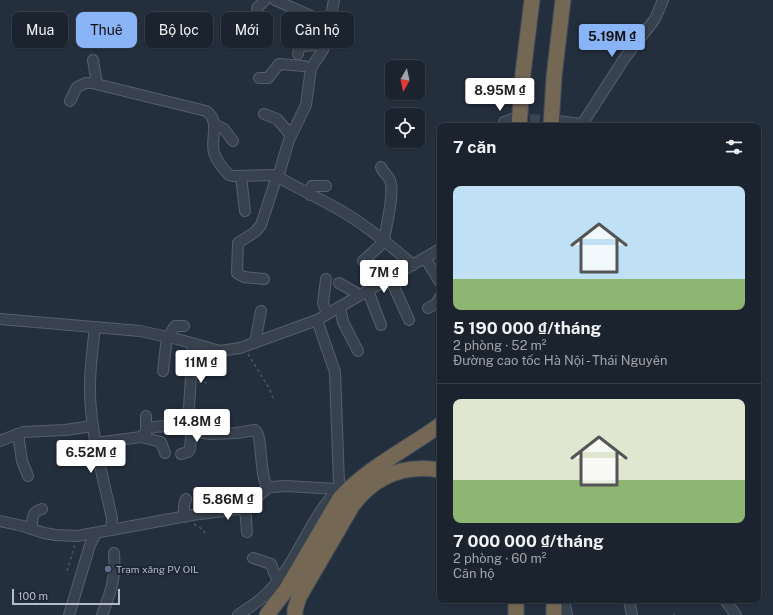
<!DOCTYPE html>
<html lang="vi">
<meta charset="utf-8">
<style>
:root{--surface:#1b232e;--page:#242b36;--text:#f1f3f6;--muted:#a0a4aa;--line:#39404a;--accent:#8ab4f8}
body{margin:0;font-family:"Public Sans",sans-serif;background:var(--page);color:var(--text);height:100vh;display:flex;flex-direction:column;font-size:15px;white-space:nowrap}
*{box-sizing:border-box;margin:0}
p{font-size:13px;color:var(--muted)}
.icon{flex:none;width:22px;height:22px;fill:none;stroke:currentColor;stroke-width:2;stroke-linecap:round;stroke-linejoin:round}
.map{position:relative;flex:1;overflow:hidden}
.side{position:absolute;left:437px;top:123px;width:324px;height:480px;display:flex;flex-direction:column;background:var(--surface);border-radius:8px;box-shadow:0 1px 3px #0004,0 0 0 1px var(--line)}
.side>*{flex:none}
.hud{position:absolute;left:12px;top:12px;width:365px;height:36px;display:flex;gap:8px}
.needle{width:26px;rotate:189deg}
.controls{position:absolute;left:385px;top:60px;display:grid;gap:8px}
.controls a{display:grid;place-items:center;width:40px;height:40px;border-radius:8px;background:var(--surface);box-shadow:0 1px 3px #0004,0 0 0 1px var(--line);font-size:20px}
.scale{position:absolute;left:12px;bottom:10px;width:108px;box-sizing:border-box;padding-left:4px;border:2px solid #b4bcc9;border-top:0;font-size:11px;line-height:14px;white-space:nowrap;color:#b4bcc9;-webkit-text-stroke:3px #1d2633;paint-order:stroke}
.price{position:absolute;translate:-50% -34px;padding:0 9px;border-radius:4px;background:#fff;color:#222;font-size:13px;line-height:26px;filter:drop-shadow(0 1px 2px #0008)}
.price::after{content:'';position:absolute;left:50%;top:24px;width:12px;height:9px;margin-left:-6px;background:inherit;clip-path:polygon(0 0,100% 0,50% 100%)}
.price.active{background:var(--accent);color:#111}
ul{padding:0;list-style:none}
li{display:grid;align-content:center;gap:8px;height:212px;padding:0 16px}
li+li{border-top:1px solid var(--line)}
li span{display:grid;place-items:center;height:124px;border-radius:8px;color:#555}
li>.icon{margin-inline-start:auto}
span .icon{width:72px;height:72px;fill:#fffc;stroke-width:1}
li b{font-size:17px}
h2{display:flex;justify-content:space-between;align-items:center;height:48px;padding:0 16px;font-size:17px}
.tag{padding:0 14px;border-radius:8px;background:var(--surface);box-shadow:0 1px 3px #0004,0 0 0 1px var(--line);font-size:14px;line-height:36px}
.tag.active{background:var(--accent);color:#111}
.map>svg:first-child{display:block}
.lines{fill:none;stroke-linecap:round;stroke-linejoin:round}
.minor-tunnel{stroke:#3a4453;stroke-width:10;stroke-dasharray:10 5;stroke-linecap:butt}
.minor-casing{stroke:#565f6c;stroke-width:12}
.highway-casing{stroke:#434c59;stroke-width:17}
.path{stroke:#44595c;stroke-width:1.5;stroke-dasharray:3 3;stroke-linecap:butt}
.minor{stroke:#38414e;stroke-width:10}
.highway{stroke:#746855;stroke-width:15}
.service-dot{fill:#5c6f8a;stroke:#1d2633;stroke-width:1.5}
.labels{text-anchor:middle;stroke-width:4;stroke-linejoin:round;paint-order:stroke}
.poi-label{font-size:10px;fill:#b4bcc9;stroke:#1d2633;text-anchor:start}
</style>
<div class="map">
<svg width="773" height="615" viewBox="0 0 773 615">
<rect width="100%" height="100%" fill="#242f3e"/>
<g class="lines">
<polyline class="minor-tunnel" points="515,118 557,121"/>
<g class="minor-casing">
<g id="minor">
<polyline points="275,0 329,24"/>
<polyline points="257,8 265,0"/>
<polyline points="298,54 299,49 303,46 318,45"/>
<polyline points="93,60 97,84"/>
<polyline points="259,78 268,78 279,64 304,66"/>
<path d="M70,101l7,-14 9,-4h6l114,28c15,10 4,28 8,42 3,8 9,16 15,22l4,1 40,-1 5,2c20,11 40,21 60,32 27,15 52,36 75,56"/>
<polyline points="264,114 277,119 291,135"/>
<polyline points="557,121 582,124"/>
<polyline points="214,124 224,129 233,141"/>
<polyline points="503,126 504,122 515,118"/>
<polyline points="581,126 624,59 655,19 663,0"/>
<path d="M381,167c2,6 7,8 9,13 5,12 -4,47 -6,60"/>
<polyline points="241,176 245,211"/>
<polyline points="278,177 289,140 306,105 311,68 323,50 326,43 334,0"/>
<polyline points="310,195 312,186 326,186"/>
<polyline points="425,258 440,282"/>
<polyline points="363,261 385,241"/>
<polyline points="390,278 409,320"/>
<polyline points="264,279 244,277 237,273 238,243 255,232 261,225 277,176"/>
<polyline points="326,279 323,303 326,311 326,315"/>
<polyline points="339,283 360,295"/>
<polyline points="368,291 381,325"/>
<polyline points="340,307 343,322 358,351"/>
<polyline points="428,308 436,304 440,297"/>
<path d="M0,319l140,12 37,8 43,12 20,-3 77,-28 18,52 4,112c-4,10 -13,19 -19,28 -16,25 -28,54 -48,76 -9,11 -22,19 -34,27"/>
<polyline points="317,320 440,249"/>
<polyline points="168,337 175,326 184,326"/>
<polyline points="255,343 261,311"/>
<polyline points="163,371 167,337"/>
<polyline points="188,421 218,421"/>
<polyline points="188,424 193,344"/>
<polyline points="146,432 146,416"/>
<polyline points="18,434 22,461 28,476"/>
<polyline points="141,437 161,442 165,453"/>
<polyline points="0,441 23,432 65,430 93,426"/>
<path d="M96,443l45,-6 8,-9 5,-1 34,-3 15,9 9,1 25,-1 18,-3c8,5 4,47 13,58"/>
<polyline points="181,454 188,452 190,449 191,436 196,430"/>
<polyline points="245,507 247,532"/>
<polyline points="184,517 184,505 186,499"/>
<path d="M0,521l23,5 21,7 12,2 21,1 34,-6 1,-12c-8,-36 -18,-72 -21,-108 -3,-28 1,-56 4,-83"/>
<path d="M31,529c2,-10 0,-17 11,-20"/>
<polyline points="111,530 192,515 239,509 250,504 266,489 271,487 286,486 337,489"/>
<polyline points="253,558 271,564 275,575 281,577"/>
<polyline points="564,600 567,615"/>
<polyline points="629,600 632,615"/>
<polyline points="725,600 736,615"/>
<polyline points="69,615 90,545 96,533"/>
<path d="M102,615c9,-24 14,-36 12,-62"/>
</g>
</g>
<g class="highway-casing">
<g id="highway">
<polyline points="519,126 523,73 532,0"/>
<polyline points="551,126 554,77 563,0"/>
<polyline points="554,600 554,615"/>
<path d="M267,615l19,-25 54,-92c29,-31 67,-49 100,-73"/>
<path d="M295,615v-5l4,-13 53,-91c22,-30 51,-42 88,-36"/>
<polyline points="516,615 516,600"/>
</g>
</g>
<g class="path">
<polyline points="248,354 269,388 274,400"/>
<polyline points="198,382 209,383"/>
<polyline points="194,524 202,529 205,533"/>
<polyline points="67,571 75,544"/>
<polyline points="674,615 674,613"/>
</g>
<use href="#minor" class="minor"/>
<use href="#highway" class="highway"/>
</g>
<circle class="service-dot" cx="108" cy="569" r="4"/>
<g class="labels">
<g class="poi-label">
<text x="116" y="573">Trạm xăng PV OIL</text>
</g>
</g>
</svg>
<div class="controls">
<a><svg class="needle" viewBox="-14 -14 28 28"><path d="M0-13l5 13h-10z" fill="#e53935"/><path d="M0 13l5-13h-10z" fill="#a0a4aa"/></svg></a>
<a><svg class="icon" aria-label="locate" viewBox="0 0 24 24"><circle cx="12" cy="12" r="6"/><path d="M12 2v4M12 18v4M2 12h4M18 12h4"/></svg></a>
</div>
<div class="scale">100 m</div>
<b class="price active" style="left:612px;top:58px">5.19M ₫</b>
<b class="price" style="left:500px;top:112px">8.95M ₫</b>
<b class="price" style="left:384px;top:294px">7M ₫</b>
<b class="price" style="left:201px;top:384px">11M ₫</b>
<b class="price" style="left:197px;top:443px">14.8M ₫</b>
<b class="price" style="left:91px;top:474px">6.52M ₫</b>
<b class="price" style="left:228px;top:521px">5.86M ₫</b>
<div class="hud">
<a class="tag">Mua</a>
<a class="tag active">Thuê</a>
<a class="tag">Bộ lọc</a>
<a class="tag">Mới</a>
<a class="tag">Căn hộ</a>
</div>
<section class="side">
<h2>7 căn<svg class="icon" aria-label="filters" viewBox="0 0 24 24"><path d="M4 7h16M4 17h16"/><circle cx="9" cy="7" r="2"/><circle cx="15" cy="17" r="2"/></svg></h2>
<ul>
<li><span style="background:linear-gradient(#bfe0f5 75%,#8fb573 0)"><svg class="icon" aria-label="home" viewBox="0 0 24 24"><path d="M3 11l9-7 9 7M6 9v11h12V9"/></svg></span><div><b>5 190 000 ₫/tháng</b><p>2 phòng · 52 m²</p><p>Đường cao tốc Hà Nội - Thái Nguyên</p></div></li>
<li><span style="background:linear-gradient(#dfe7d0 65%,#8fb573 0)"><svg class="icon" aria-label="home" viewBox="0 0 24 24"><path d="M3 11l9-7 9 7M6 9v11h12V9"/></svg></span><div><b>7 000 000 ₫/tháng</b><p>2 phòng · 60 m²</p><p>Căn hộ</p></div></li>
</ul>
</section>
</div>
